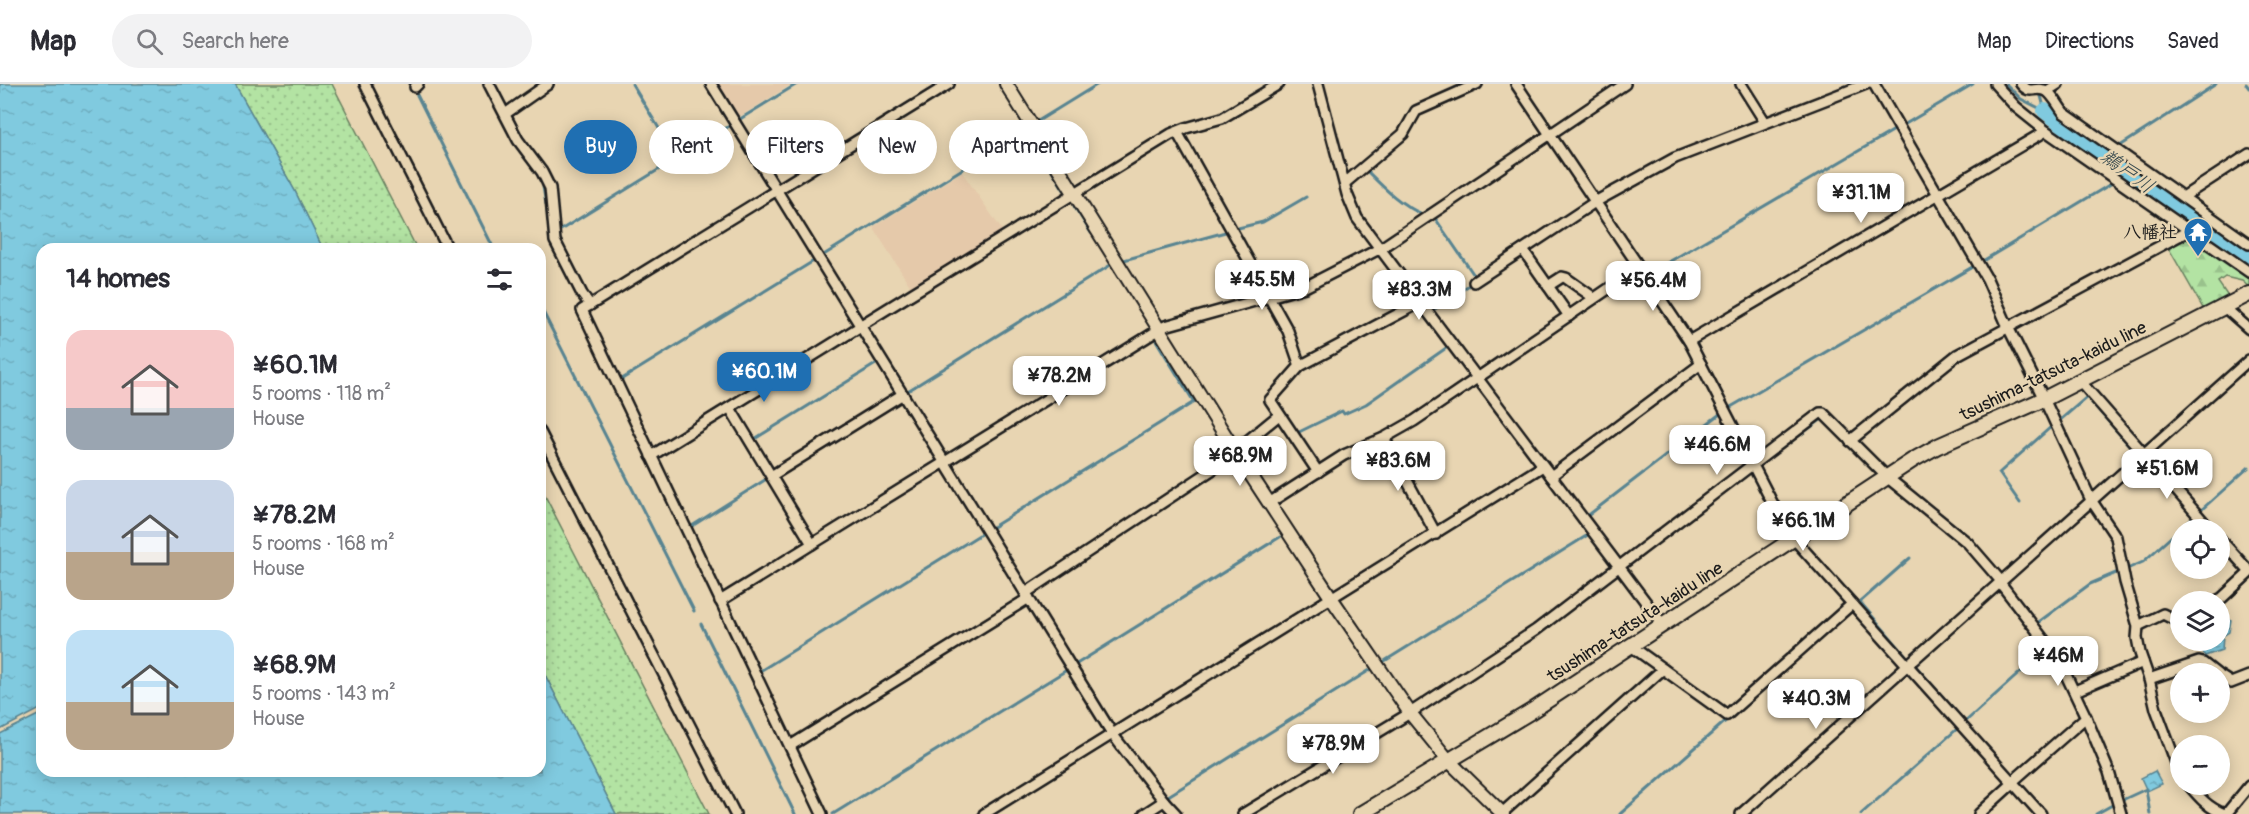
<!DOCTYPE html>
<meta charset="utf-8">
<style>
:root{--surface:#fff;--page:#f2f2f3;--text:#2b2b33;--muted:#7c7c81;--line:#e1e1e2;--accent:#1f6fb2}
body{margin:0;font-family:Pangolin,"Klee One",sans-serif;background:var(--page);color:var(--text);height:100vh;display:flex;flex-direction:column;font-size:22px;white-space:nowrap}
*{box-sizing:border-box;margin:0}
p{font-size:20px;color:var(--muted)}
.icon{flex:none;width:33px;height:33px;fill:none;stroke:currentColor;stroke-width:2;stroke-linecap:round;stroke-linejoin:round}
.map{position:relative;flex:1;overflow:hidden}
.details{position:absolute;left:36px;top:159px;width:510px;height:534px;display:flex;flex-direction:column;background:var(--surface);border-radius:18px;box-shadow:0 3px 15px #0003}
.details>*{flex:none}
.banner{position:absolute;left:564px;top:36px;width:570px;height:54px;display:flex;gap:12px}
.buttons{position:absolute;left:2170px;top:435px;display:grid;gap:12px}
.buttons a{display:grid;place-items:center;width:60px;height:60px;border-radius:50%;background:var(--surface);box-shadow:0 3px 15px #0003;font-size:30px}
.price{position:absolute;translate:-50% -51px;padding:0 14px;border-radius:12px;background:#fff;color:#222;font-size:20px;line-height:39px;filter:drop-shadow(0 2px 3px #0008)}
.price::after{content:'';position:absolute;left:50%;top:36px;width:18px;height:14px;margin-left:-9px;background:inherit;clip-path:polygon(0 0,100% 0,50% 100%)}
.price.selected{background:var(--accent);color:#fff}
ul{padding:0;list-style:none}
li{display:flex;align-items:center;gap:18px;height:150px;padding:0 30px}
li span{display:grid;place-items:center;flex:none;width:168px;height:120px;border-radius:18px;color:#555}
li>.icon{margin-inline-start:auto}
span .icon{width:72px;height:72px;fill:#fffc;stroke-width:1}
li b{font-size:26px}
h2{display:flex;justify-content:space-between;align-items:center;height:72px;padding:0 30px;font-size:26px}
.chip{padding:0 21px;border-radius:27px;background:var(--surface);box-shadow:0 3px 15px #0003;font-size:21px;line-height:54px}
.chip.selected{background:var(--accent);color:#fff}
header{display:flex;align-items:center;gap:36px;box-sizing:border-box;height:84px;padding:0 30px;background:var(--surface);border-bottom:2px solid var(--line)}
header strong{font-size:28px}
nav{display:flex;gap:33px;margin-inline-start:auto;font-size:21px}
.search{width:420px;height:54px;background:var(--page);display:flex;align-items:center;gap:15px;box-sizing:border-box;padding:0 21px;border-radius:33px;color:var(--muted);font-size:22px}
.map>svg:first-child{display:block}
.built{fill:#e5c9aa}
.grass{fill:url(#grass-dots);stroke:#688060;stroke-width:1.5}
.forest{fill:url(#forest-firs);stroke:#688060;stroke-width:1.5}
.water{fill:url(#water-ripples);stroke:#588491;stroke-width:1.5}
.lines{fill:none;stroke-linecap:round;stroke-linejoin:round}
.stream{stroke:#588491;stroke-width:3}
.river{stroke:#80cadf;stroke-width:16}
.minor-casing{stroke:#1c1c1c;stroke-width:14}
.tertiary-casing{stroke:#1c1c1c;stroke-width:16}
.secondary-casing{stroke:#1c1c1c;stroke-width:18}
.minor{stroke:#e8d5b2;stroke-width:9}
.tertiary{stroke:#e8d5b2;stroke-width:12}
.secondary{stroke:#e8d5b2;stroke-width:14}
.labels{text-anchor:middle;stroke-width:5;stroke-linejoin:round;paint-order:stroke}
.poi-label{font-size:18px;font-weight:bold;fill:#1c1c1c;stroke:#e8d5b2;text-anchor:end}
.street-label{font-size:18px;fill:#1c1c1c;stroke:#e8d5b2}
.water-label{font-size:20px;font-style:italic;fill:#35484d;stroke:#e8d5b2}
</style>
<header>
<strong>Map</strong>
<div class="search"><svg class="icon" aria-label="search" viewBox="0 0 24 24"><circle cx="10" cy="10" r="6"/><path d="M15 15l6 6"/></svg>Search here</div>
<nav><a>Map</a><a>Directions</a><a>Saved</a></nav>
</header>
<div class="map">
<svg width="2249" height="730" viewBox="0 0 2249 730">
<defs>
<pattern id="grass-dots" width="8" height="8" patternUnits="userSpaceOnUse" patternTransform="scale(1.5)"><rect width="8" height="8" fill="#b3e3a3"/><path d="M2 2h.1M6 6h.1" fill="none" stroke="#99c28c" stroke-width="1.8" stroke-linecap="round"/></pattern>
<pattern id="forest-firs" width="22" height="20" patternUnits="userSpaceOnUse" patternTransform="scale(1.5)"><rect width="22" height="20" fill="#b3e3a3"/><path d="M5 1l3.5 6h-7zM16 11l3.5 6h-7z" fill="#99c28c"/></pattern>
<pattern id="water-ripples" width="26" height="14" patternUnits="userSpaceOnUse" patternTransform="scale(1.5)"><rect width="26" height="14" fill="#80cadf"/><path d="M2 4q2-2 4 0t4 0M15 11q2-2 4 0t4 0" fill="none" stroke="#6eadbf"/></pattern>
</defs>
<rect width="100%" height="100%" fill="#e8d5b2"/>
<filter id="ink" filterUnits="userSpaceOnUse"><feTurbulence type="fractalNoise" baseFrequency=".0167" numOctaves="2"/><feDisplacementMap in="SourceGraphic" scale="12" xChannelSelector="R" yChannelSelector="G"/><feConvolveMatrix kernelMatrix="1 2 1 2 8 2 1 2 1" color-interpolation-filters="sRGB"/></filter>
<g filter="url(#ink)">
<g class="built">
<polygon points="716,0 792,0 736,35"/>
<polygon points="962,88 1004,149 912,205 873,143"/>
</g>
<g class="grass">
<polygon points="235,0 332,0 417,165 323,165 295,107"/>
<polygon points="540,402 709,730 616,730 540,581"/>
</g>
<polygon class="forest" points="2191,150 2249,191 2249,203 2242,197 2225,193 2218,198 2229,214 2204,226 2168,163"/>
<g class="water">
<polygon points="0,0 235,0 295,107 323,165 42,165 42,624 0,646"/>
<polygon points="2220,530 2231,536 2229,548 2223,552 2222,566 2205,572 2200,564 2189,565 2181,556 2220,556"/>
<polygon points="540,581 616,730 0,730 0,650 42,629 42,687 540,687"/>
<polygon points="2155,687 2162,700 2147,707 2141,694"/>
</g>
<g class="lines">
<g class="stream">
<polyline points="632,0 677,74"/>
<polyline points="2006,0 2021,15 2045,27"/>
<polyline points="2246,0 2249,4"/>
<polyline points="414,5 494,165"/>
<polyline points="2040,8 2045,27"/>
<polyline points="1019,32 1064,106"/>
<polyline points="740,35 797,0"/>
<polyline points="1038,37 1098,0"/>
<polyline points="1902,42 1973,0"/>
<polyline points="2120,62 2216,0"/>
<path d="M1366,86c17,17 33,34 56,44l6,-4"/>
<polyline points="2124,91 2126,89"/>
<polyline points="542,97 546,120"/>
<polyline points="1074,122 1091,149"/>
<polyline points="547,127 550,146"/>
<polyline points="1435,134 1476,194"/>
<polyline points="1234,145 1263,138 1306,113"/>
<polyline points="2194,145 2198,140"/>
<polyline points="559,147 731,41"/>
<polyline points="822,172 1027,45"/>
<polyline points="1124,176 1229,147"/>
<polyline points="1642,178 1650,189 1896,45"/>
<polyline points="1981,178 2114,98"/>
<polyline points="540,222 694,527"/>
<polyline points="1432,227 1472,199"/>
<polyline points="622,295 812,178"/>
<polyline points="906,307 915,322"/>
<polyline points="906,308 1109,182"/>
<polyline points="1729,324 1974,182"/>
<polyline points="2059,337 2087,313 2135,368"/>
<polyline points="1299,348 1342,327 1344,330 1366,320 1449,262 1447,259"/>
<polyline points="753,356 879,278"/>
<polyline points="2145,362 2169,342"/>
<polyline points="1759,381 1822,335 1825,337"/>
<polyline points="1733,401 1749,389"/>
<polyline points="2020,419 1999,389 2052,342"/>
<polyline points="2200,427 2249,383"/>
<polyline points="1586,433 1720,330"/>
<polyline points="692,442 768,394 767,393"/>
<polyline points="991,444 1194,318 1154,253"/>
<polyline points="2127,485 2143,478 2192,434"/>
<polyline points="1860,518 1910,474"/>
<polyline points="1858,519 1860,518 1909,575"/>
<polyline points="701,540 795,730"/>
<polyline points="2036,540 2090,500 2116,489"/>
<polyline points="1383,578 1591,449"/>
<polyline points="1914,580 1965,638 2044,567"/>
<polyline points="1075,581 1280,453"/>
<polyline points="760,587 984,448"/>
<polyline points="1165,714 1370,586"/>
<polyline points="2120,717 2146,705 2150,730"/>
<polyline points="833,730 1070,584"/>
<polyline points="1620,730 1729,634"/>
<polyline points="1861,730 1957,645"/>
<polyline points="2096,730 2114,720"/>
</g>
<polyline class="river" points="2045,27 2126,89 2249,175"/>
<g class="minor-casing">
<g id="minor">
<polyline points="365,0 448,165"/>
<polyline points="489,0 518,56 542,88 550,104 555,157 582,210 590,221"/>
<polyline points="711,0 1113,651 1164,717 1176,730"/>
<polyline points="1318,0 1347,110 1357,134 1663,541"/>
<polyline points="1516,0 1689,257 1792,457"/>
<polyline points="1741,0 1765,38"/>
<polyline points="1874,0 1987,195 2008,243 2044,315 2091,416 2116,453 2125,498 2138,542 2137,554 2140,569 2149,595 2156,625 2181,692"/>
<polyline points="1995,0 2016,23 2046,47 2249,188"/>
<path d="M2021,0c9,11 12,3 23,6 7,1 15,17 20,23l185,131"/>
<polyline points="415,3 418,0"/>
<polyline points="2047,7 2058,0"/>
<polyline points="505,30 548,0"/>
<polyline points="1177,48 1288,247 1300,282 1270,316 1318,388"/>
<polyline points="1345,99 1403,50 1416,27 1477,0"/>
<polyline points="2183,113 2249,70"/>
<polyline points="1523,166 1569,232"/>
<polyline points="1474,198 1595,118 1675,74 1866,0"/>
<polyline points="1548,202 1562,193 1566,194 1590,211 1593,215"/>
<polyline points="2223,222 2249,245"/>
<polyline points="861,241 1171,50 1186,44 1222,34 1279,0"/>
<polyline points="1689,257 2046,47"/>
<polyline points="1300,282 1421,218"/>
<polyline points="2080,297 2211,446"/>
<polyline points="730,324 812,460"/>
<polyline points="540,348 735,730"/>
<polyline points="1384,354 1436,450"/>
<polyline points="1850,357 1957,271 2190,146"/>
<polyline points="1235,367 1279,331"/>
<polyline points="651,372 861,242"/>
<polyline points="771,392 903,310"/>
<polyline points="1551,392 1701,280"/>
<polyline points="1269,419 1344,371 1384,354 1414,337 1639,184"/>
<polyline points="1794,455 2041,730"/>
<polyline points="2220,455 2249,487"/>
<polyline points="2001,500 2058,574 2086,633 2012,698"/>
<polyline points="1027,508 1236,370"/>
<polyline points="720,517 1165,242 1305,203 1381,164 1625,0"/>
<polyline points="2214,518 2222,514 2249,489"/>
<polyline points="2138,542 2163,530 2173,535 2181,532"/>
<polyline points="1631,562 1727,631 1852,520"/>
<polyline points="2220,592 2231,599 2249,592"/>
<polyline points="2149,595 2199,578 2203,579 2217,590"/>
<polyline points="2075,607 2143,578"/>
<polyline points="2086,633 2109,688 2121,730"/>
<polyline points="790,662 1029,514"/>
<path d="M2188,700c11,13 21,25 37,30"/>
<polyline points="1502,729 1663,585"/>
<polyline points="822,730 582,226 949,0"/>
<polyline points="984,730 1543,382"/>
<polyline points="1144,730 1164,717"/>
<polyline points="1243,730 1410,629 1536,546 1820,329 1823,329 1888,394 1968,459 2000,496"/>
<polyline points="1741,730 2249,276"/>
<polyline points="1979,730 2013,699"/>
<polyline points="2226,730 2249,702"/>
</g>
</g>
<g class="tertiary-casing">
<polyline id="tertiary" points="1006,0 1235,367 1332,515 1410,629 1449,677 1503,730"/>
</g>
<g class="secondary-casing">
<polyline id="secondary" points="1360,730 1530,628 1913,376 1938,362 2044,315 2249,210"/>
</g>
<use href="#minor" class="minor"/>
<use href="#tertiary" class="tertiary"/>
<use href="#secondary" class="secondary"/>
</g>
</g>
<defs>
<g id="temple-pin" transform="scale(1.5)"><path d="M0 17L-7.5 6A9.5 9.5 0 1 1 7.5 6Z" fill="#1f6fb2" stroke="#e8d5b2"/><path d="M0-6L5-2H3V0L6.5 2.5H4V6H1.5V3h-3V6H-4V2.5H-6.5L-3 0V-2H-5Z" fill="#fff"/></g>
</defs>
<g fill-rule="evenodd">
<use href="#temple-pin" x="2198" y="148"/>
</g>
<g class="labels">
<g class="poi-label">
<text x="2177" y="154">八幡社</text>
</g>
<g class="street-label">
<text transform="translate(2053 287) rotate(-26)" y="6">tsushima-tatsuta-kaidu line</text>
<text transform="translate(1635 538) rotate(-33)" y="6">tsushima-tatsuta-kaidu line</text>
</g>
<g class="water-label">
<text transform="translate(2128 87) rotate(36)" y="7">鵜戸川</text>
</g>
</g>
</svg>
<div class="buttons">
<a><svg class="icon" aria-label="locate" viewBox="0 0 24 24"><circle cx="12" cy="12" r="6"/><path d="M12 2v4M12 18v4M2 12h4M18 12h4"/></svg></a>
<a><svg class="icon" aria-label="layers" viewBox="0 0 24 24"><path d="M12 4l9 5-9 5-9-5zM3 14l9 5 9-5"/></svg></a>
<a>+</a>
<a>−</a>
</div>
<b class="price" style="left:1861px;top:140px">¥31.1M</b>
<b class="price" style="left:1262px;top:227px">¥45.5M</b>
<b class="price" style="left:1653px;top:228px">¥56.4M</b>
<b class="price" style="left:1419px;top:237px">¥83.3M</b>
<b class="price selected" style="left:764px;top:319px">¥60.1M</b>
<b class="price" style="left:1059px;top:323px">¥78.2M</b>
<b class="price" style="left:1717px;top:392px">¥46.6M</b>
<b class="price" style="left:1240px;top:403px">¥68.9M</b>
<b class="price" style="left:1398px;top:408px">¥83.6M</b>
<b class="price" style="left:2167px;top:416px">¥51.6M</b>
<b class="price" style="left:1803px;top:468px">¥66.1M</b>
<b class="price" style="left:2058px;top:603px">¥46M</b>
<b class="price" style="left:1816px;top:646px">¥40.3M</b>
<b class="price" style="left:1333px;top:691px">¥78.9M</b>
<div class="banner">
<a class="chip selected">Buy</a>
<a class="chip">Rent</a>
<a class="chip">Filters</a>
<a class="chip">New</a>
<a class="chip">Apartment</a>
</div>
<section class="details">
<h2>14 homes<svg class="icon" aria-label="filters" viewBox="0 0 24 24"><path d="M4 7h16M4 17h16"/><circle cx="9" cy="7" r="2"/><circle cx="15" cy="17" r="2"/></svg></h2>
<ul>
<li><span style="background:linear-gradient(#f6c9c9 65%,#9aa5b1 0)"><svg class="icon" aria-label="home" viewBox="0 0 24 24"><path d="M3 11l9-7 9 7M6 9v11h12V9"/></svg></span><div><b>¥60.1M</b><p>5 rooms · 118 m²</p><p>House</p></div></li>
<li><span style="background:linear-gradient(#c9d6e8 60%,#b9a48a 0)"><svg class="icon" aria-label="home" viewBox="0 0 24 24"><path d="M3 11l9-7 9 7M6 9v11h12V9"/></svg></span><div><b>¥78.2M</b><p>5 rooms · 168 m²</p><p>House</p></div></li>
<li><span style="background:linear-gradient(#bfe0f5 60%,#b9a48a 0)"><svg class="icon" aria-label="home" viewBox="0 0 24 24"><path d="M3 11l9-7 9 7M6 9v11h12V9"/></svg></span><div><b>¥68.9M</b><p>5 rooms · 143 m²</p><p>House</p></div></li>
</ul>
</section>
</div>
